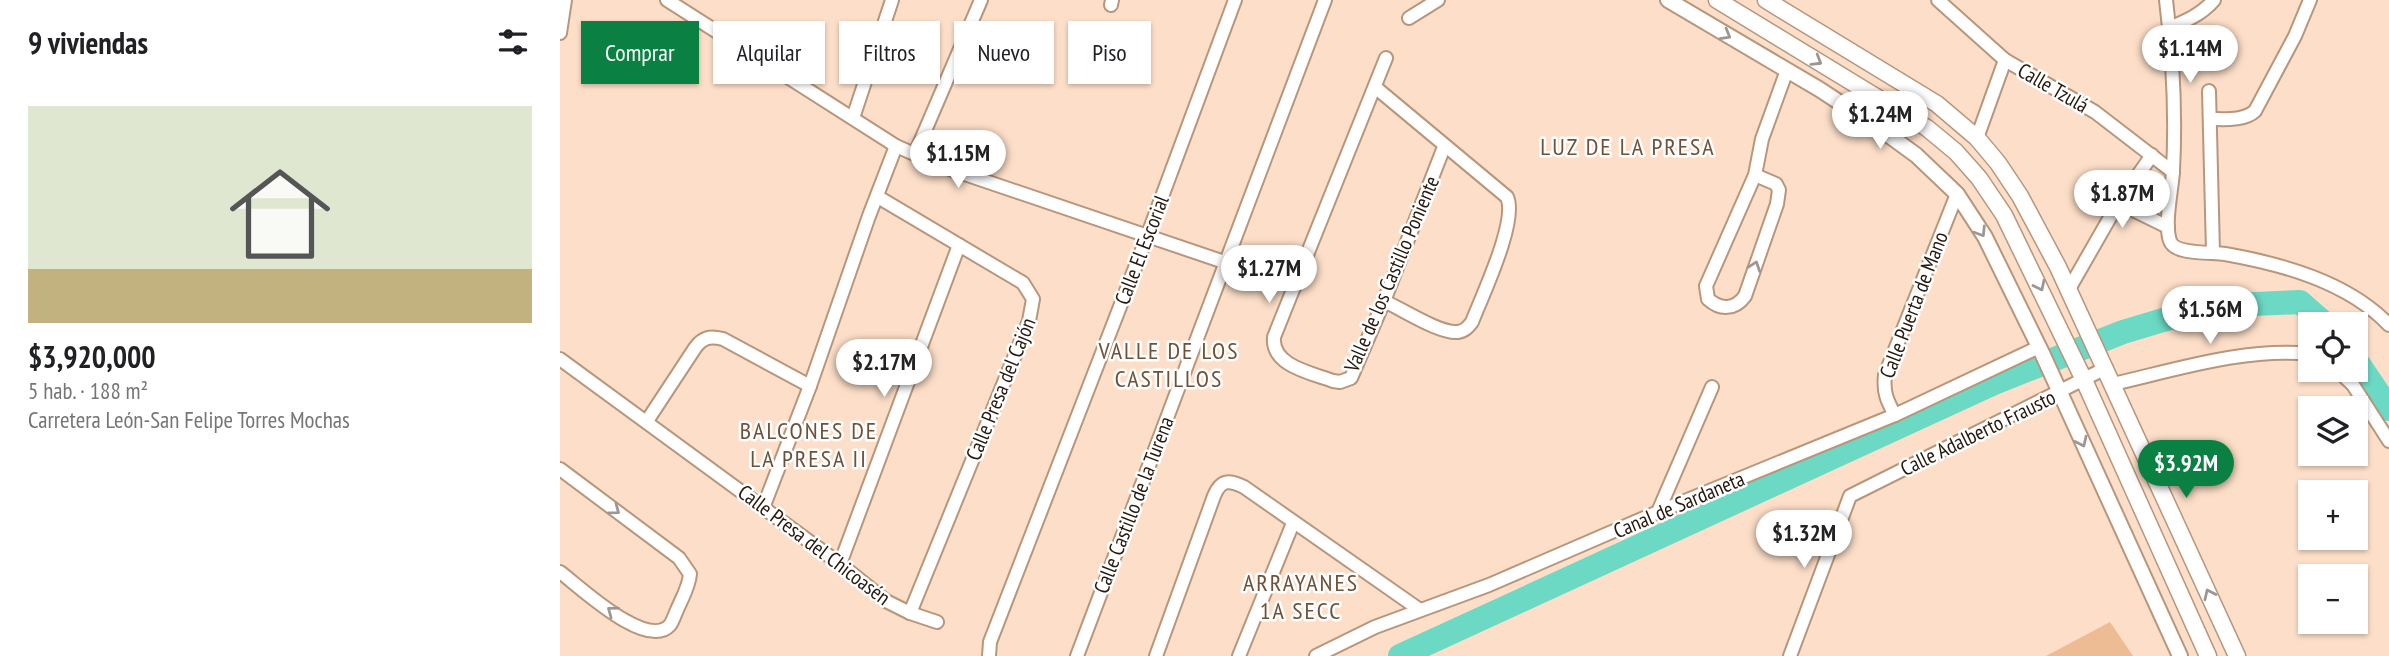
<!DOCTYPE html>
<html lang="es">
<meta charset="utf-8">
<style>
:root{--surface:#fff;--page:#f6f6f6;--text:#202124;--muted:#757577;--line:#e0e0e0;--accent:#0b8043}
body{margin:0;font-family:"PT Sans Narrow",sans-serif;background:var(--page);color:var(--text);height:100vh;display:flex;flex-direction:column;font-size:26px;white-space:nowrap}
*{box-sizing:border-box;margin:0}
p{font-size:23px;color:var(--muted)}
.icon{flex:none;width:38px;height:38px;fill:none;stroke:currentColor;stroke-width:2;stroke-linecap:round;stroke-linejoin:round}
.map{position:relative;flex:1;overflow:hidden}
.details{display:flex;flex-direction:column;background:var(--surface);width:560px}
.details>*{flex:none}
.top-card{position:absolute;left:21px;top:21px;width:665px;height:63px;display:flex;gap:14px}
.controls{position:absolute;left:1738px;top:312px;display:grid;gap:14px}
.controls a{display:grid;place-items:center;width:70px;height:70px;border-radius:0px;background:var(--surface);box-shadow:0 2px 5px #0004;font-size:35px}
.price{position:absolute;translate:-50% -60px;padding:0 16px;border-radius:24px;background:#fff;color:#222;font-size:23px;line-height:46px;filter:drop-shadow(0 2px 4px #0008)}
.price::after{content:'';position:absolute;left:50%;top:42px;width:21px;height:16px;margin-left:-10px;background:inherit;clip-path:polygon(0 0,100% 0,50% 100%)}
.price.current{background:var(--accent);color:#fff}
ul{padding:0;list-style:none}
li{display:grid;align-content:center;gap:14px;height:371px;padding:0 28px}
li+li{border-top:2px solid var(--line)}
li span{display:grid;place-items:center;height:217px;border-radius:0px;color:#555}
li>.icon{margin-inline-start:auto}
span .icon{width:126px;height:126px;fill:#fffc;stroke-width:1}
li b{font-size:30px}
h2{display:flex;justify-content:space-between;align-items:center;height:84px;padding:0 28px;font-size:30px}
.chip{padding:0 24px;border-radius:0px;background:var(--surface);box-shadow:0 2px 5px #0004;font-size:24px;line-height:63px}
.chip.current{background:var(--accent);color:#fff}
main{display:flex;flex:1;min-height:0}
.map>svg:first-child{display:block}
.green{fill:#edbb94}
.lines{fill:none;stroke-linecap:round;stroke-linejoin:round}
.river{stroke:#6bd9c3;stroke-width:24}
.minor-casing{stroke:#b8967c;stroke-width:16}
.tertiary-casing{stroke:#b8967c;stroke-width:18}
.secondary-casing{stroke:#b8967c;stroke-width:19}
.minor{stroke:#fff;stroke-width:12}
.tertiary{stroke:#fff;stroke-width:14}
.secondary{stroke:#fff;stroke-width:16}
.oneway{stroke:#9d9793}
.labels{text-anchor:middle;stroke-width:5;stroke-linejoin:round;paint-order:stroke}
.street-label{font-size:21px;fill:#25180e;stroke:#fff}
.quarter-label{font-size:24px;letter-spacing:2px;fill:#6f5139;stroke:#fff}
</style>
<main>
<section class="details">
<h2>9 viviendas<svg class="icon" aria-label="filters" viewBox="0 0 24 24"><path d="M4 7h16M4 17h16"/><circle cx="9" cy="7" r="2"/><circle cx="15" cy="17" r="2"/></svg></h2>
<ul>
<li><span style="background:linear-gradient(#dfe7d0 75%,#c2b280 0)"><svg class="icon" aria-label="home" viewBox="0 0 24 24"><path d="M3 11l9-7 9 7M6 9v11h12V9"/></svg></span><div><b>$3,920,000</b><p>5 hab. · 188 m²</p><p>Carretera León-San Felipe Torres Mochas</p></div></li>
</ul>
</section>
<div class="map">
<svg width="1829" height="656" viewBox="0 0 1829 656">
<rect width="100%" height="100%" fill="#fddfc9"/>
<polygon class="green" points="1550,622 1573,656 1486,656"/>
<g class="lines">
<g class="river">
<polyline points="1796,360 1829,409"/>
<polyline points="840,656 1434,383 1563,332 1650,306 1740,302 1765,324"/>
</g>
<g class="minor-casing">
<g id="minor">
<polyline points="107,0 336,146 384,167 735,286"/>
<polyline points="1378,0 1445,60 1535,112 1613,172"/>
<path d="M1606,0c7,57 10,114 7,171 -1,19 -9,52 -3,70 5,14 41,11 55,13 57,10 123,28 164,71"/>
<polyline points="551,5 552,0"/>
<polyline points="849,18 878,0"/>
<path d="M1609,28c17,-7 33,-14 45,-28"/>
<polyline points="0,33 5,0"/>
<path d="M826,58l-112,279c-3,29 38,36 59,44l7,1 11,-4 33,-77 60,-154"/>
<path d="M815,87l132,110c11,24 -25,99 -35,125 -4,5 -7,9 -14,10 -18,2 -56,-23 -74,-31"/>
<polyline points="1649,91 1653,252"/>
<polyline points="293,118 332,0"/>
<path d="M1650,119c15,0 34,2 45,-8l40,-75 15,-36"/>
<polyline points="1417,138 1445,60"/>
<polyline points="355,154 421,0"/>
<path d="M1195,175l21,9 3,6 -2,14 -32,92c-10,14 -25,14 -37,3l-2,-13 49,-111 7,-36 25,-69"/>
<polyline points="318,197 463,283 473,299 469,321 350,613"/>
<polyline points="1559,203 1608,227"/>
<polyline points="1509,289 1556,207 1592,155"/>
<polyline points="0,359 280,564 326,601 350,613 377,622"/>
<polyline points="1776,369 1793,385 1829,441"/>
<path d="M1553,384c62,-14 133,-37 197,-30"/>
<path d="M1335,415c-8,-14 -12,-23 -10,-40l72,-181"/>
<path d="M87,421l48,-73c8,-11 15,-12 28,-9l87,47"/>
<path d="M0,469l119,89 11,16c-1,13 -8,24 -13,36 -2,4 -4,11 -7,15 -23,26 -91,-39 -110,-53"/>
<polyline points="203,508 250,386 309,216 336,146"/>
<polyline points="1098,512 1152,387"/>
<polyline points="280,564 399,245"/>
<polyline points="429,656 430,642 587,237 675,0"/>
<polyline points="517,656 765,0"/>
<path d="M596,656l58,-160c7,-17 15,-16 30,-9l176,123"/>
<polyline points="679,656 733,523"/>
<polyline points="756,656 815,627 929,585 1098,512 1335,415 1479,347"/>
<polyline points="1230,656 1290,496 1546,368"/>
</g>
</g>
<g class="tertiary-casing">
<polyline id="tertiary" points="1108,0 1259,89 1323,131 1356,155 1397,194 1425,237 1482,353 1620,656"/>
</g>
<g class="secondary-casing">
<g id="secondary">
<polyline points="1157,0 1367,128 1396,152 1419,178 1444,215 1524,380 1648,656"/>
<polyline points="1206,0 1377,104 1417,138 1438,163 1460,196 1498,267 1677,656"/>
</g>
</g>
<use href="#minor" class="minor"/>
<use href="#tertiary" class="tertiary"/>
<use href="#secondary" class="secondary"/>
</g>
<defs><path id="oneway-chevron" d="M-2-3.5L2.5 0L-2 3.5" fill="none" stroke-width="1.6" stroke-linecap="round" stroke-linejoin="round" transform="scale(1.75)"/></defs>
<g class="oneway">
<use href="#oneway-chevron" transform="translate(1166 35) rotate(30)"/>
<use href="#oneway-chevron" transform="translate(1257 61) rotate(31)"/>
<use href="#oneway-chevron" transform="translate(1421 232) rotate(58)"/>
<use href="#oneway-chevron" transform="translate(1195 266) rotate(-71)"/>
<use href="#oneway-chevron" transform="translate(1480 286) rotate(64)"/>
<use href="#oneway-chevron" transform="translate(1522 442) rotate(65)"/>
<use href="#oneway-chevron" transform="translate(55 510) rotate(37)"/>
<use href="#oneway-chevron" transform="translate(1649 594) rotate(-115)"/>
<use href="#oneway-chevron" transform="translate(52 611) rotate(-143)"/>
</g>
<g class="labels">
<g class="street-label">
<text transform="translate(1493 88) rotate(30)" y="7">Calle Tzulá</text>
<text transform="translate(582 250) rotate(-69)" y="7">Calle El Escorial</text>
<text transform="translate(832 274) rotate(-67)" y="7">Valle de los Castillo Poniente</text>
<text transform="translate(1354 305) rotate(-69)" y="7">Calle Puerta de Mano</text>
<text transform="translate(441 389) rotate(-68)" y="7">Calle Presa del Cajón</text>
<text transform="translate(1418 433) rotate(-26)" y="7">Calle Adalberto Frausto</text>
<text transform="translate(574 505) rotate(-69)" y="7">Calle Castillo de la Turena</text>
<text transform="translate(1119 505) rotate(-23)" y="7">Canal de Sardaneta</text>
<text transform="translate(254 545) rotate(37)" y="7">Calle Presa del Chicoasén</text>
</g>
<g class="quarter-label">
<text x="1068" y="155">LUZ DE LA PRESA</text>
<text x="609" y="359">VALLE DE LOS<tspan x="609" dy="28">CASTILLOS</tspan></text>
<text x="249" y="439">BALCONES DE<tspan x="249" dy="28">LA PRESA II</tspan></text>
<text x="741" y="591">ARRAYANES<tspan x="741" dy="28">1A SECC</tspan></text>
</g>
</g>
</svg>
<div class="controls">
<a><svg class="icon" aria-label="locate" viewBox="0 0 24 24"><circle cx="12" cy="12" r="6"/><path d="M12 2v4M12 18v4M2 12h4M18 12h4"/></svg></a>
<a><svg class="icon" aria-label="layers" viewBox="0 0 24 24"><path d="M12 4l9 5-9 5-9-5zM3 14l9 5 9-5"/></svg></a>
<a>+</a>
<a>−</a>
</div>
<b class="price" style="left:1630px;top:85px">$1.14M</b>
<b class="price" style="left:1320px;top:151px">$1.24M</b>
<b class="price" style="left:398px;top:190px">$1.15M</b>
<b class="price" style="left:1562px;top:230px">$1.87M</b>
<b class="price" style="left:709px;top:305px">$1.27M</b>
<b class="price" style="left:1650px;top:346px">$1.56M</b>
<b class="price" style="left:324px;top:399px">$2.17M</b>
<b class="price current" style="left:1626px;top:500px">$3.92M</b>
<b class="price" style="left:1244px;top:570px">$1.32M</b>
<div class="top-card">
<a class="chip current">Comprar</a>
<a class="chip">Alquilar</a>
<a class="chip">Filtros</a>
<a class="chip">Nuevo</a>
<a class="chip">Piso</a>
</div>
</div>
</main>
